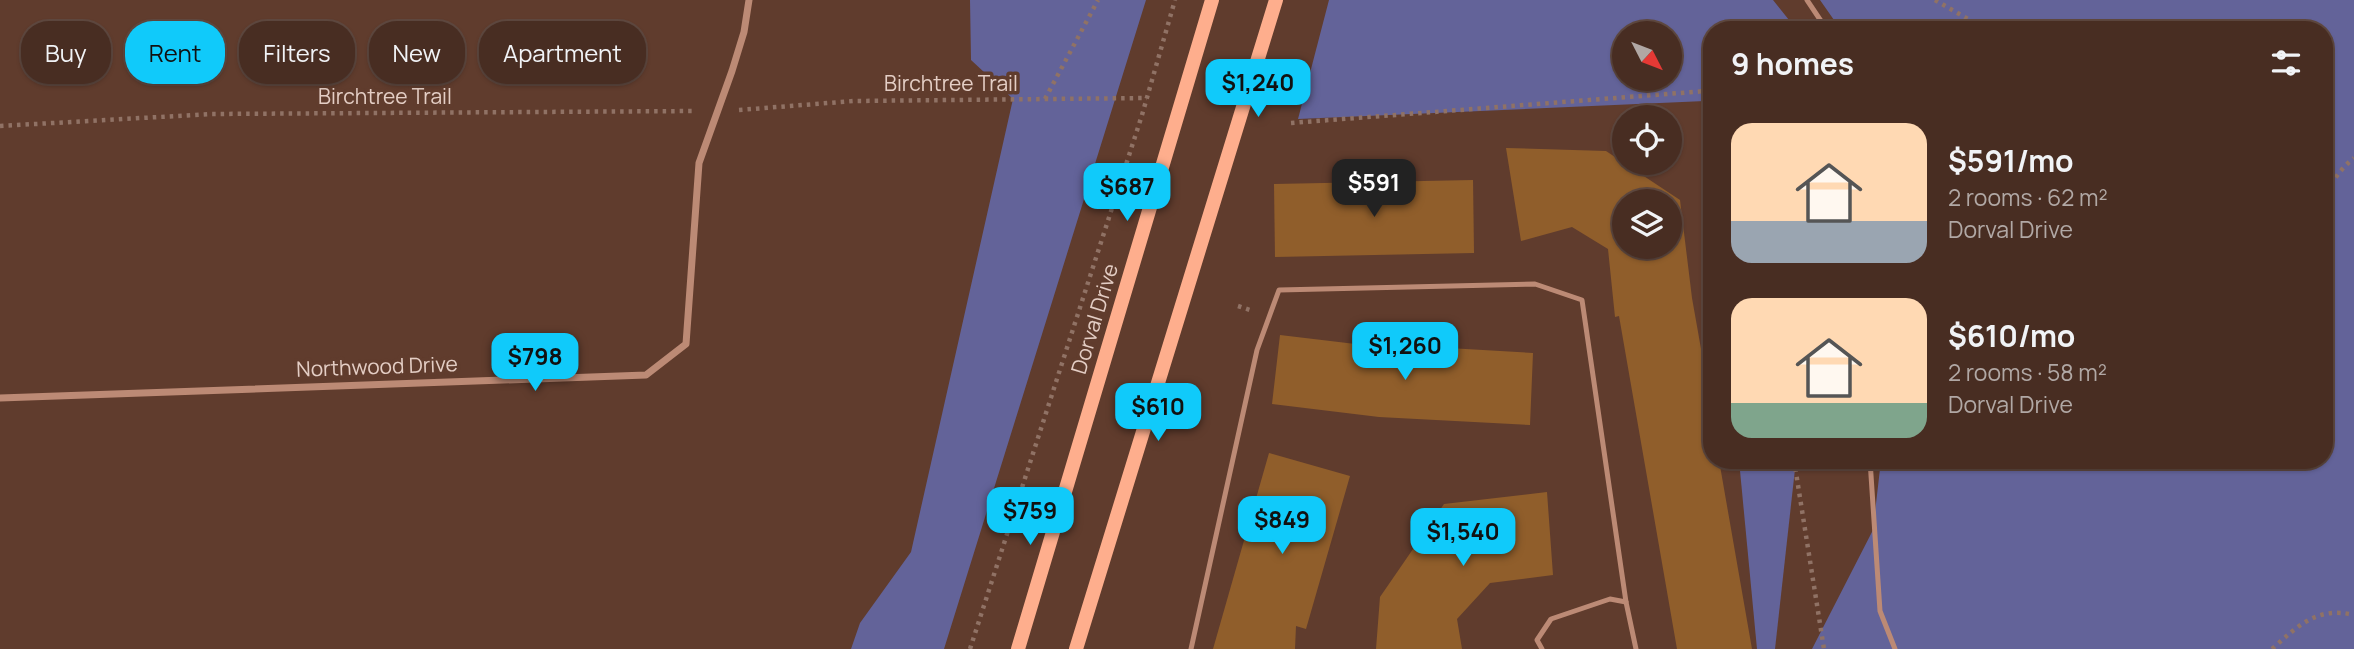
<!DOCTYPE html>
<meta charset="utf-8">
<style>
:root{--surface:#482d22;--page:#4f352a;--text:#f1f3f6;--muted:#b1a8a5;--line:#604940;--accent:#10cafa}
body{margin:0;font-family:Manrope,sans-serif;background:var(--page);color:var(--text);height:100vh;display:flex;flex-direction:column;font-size:26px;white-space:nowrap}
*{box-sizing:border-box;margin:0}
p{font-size:23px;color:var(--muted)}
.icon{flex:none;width:38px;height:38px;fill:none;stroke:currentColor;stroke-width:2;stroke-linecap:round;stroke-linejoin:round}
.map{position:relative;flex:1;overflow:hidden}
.side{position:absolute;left:1703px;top:21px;width:630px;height:448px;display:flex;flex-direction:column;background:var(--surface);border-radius:28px;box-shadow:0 2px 5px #0004,0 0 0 2px var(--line)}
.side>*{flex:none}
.top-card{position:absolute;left:21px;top:21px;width:665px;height:63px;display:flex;gap:14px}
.needle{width:46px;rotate:132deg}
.buttons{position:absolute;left:1612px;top:21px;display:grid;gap:14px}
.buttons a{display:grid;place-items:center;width:70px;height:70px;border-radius:50%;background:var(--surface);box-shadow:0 2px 5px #0004,0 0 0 2px var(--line);font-size:35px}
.price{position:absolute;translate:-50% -60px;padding:0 16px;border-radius:14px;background:var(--accent);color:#111;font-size:23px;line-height:46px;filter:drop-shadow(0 2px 4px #0008)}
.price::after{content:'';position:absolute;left:50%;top:42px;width:21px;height:16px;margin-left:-10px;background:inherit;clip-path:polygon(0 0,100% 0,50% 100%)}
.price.current{background:#222;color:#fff}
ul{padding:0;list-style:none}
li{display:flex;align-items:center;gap:21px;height:175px;padding:0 28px}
li span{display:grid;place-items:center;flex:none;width:196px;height:140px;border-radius:21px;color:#555}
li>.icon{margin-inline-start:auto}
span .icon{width:84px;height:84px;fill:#fffc;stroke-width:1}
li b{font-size:30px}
h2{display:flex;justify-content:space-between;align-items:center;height:84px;padding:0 28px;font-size:30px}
.pill{padding:0 24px;border-radius:28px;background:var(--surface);box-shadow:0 2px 5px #0004,0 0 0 2px var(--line);font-size:24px;line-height:63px}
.pill.current{background:var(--accent);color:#111}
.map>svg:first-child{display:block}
.green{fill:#636399;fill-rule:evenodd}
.building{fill:#905e2b;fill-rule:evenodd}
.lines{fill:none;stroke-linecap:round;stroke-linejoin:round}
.path{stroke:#907265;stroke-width:4.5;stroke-dasharray:3.5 5;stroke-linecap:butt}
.lane{stroke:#bc8a75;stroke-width:5}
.street{stroke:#bc8a75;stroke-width:7}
.secondary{stroke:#feae8d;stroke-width:14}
.labels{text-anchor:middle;stroke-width:7;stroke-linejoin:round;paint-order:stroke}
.street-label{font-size:21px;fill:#e4cec5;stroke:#603c2d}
</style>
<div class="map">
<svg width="2354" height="649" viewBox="0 0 2354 649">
<rect width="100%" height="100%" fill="#603c2d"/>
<g class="green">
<polygon points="970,0 1146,0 944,649 851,649 860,623 911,552 1013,99 971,60"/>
<path d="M1329,0h444l24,30h-85l-1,133 -6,-62 -407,18zM1670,33v46h-46v-46z"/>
<polygon points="1820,0 2354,0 2354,649 1812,649 1873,530 1881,460 2324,460 2324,30 1841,30"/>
<polygon points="1739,460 1796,460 1775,649 1757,649"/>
</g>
<g class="building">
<path d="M1506,148l100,3 74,49 12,98 20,113v49h7l33,189h-75l-58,-333 -4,1 -7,-68 -36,-22 -51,14zM1624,201h46v46h-46z"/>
<polygon points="1473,180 1474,253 1275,257 1274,184"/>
<polygon points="1280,335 1414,351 1414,346 1533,353 1530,425 1379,417 1272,404"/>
<polygon points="1269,453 1350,476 1306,629 1296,626 1295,649 1213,649"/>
<polygon points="1547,492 1553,575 1490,583 1457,619 1462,649 1376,649 1380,597 1444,504"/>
</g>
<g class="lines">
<g class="path">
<polyline points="1935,0 1987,30"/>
<polyline points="1045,99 1098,0"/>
<polyline points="739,110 854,101 1147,98"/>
<polyline points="1291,123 1706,91 1712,95"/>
<polyline points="0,126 212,114 695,111"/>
<path d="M2324,200c6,-16 16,-31 30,-42"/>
<polyline points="1238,306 1253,311"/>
<polyline points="1794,460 1824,649"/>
<polyline points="970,649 1142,115 1175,0"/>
<path d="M2272,649c26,-23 45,-43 82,-34"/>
</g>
<g class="lane">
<polyline points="1807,0 1827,30"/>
<polyline points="1870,460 1880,611 1895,649"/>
<polyline points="1191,649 1257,350 1279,290 1535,284 1582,300 1626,602 1636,649"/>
<polyline points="1542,649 1537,640 1551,619 1610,599 1626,602"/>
</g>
<polyline class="street" points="0,398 646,375 686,344 699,163 732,71 744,32 749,0"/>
<g class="secondary">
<polyline points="1018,649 1212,0"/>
<polyline points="1076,649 1276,0"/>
</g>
</g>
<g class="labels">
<g class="street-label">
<text x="951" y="91">Birchtree Trail</text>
<text x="385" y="104">Birchtree Trail</text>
<text transform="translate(1095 319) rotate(-73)" y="7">Dorval Drive</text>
<text transform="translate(377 367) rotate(-2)" y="7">Northwood Drive</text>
</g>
</g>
</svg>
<div class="buttons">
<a><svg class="needle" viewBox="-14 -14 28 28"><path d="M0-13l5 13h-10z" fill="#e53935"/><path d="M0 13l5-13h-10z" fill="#b1a8a5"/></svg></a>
<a><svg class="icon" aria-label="locate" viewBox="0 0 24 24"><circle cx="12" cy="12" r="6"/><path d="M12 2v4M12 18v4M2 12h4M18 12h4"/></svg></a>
<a><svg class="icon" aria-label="layers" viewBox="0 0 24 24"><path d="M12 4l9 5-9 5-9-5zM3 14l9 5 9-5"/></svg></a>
</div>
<b class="price" style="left:1258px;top:119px">$1,240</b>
<b class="price current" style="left:1374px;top:219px">$591</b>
<b class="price" style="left:1127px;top:223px">$687</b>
<b class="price" style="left:1405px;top:382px">$1,260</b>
<b class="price" style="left:535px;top:393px">$798</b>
<b class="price" style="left:1158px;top:443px">$610</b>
<b class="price" style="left:1030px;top:547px">$759</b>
<b class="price" style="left:1282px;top:556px">$849</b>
<b class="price" style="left:1463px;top:568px">$1,540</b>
<div class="top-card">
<a class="pill">Buy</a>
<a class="pill current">Rent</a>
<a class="pill">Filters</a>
<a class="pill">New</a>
<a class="pill">Apartment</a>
</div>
<section class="side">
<h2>9 homes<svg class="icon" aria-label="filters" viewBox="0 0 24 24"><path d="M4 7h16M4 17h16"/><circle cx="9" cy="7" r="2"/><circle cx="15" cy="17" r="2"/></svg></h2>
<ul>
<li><span style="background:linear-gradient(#ffd9b3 70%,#9aa5b1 0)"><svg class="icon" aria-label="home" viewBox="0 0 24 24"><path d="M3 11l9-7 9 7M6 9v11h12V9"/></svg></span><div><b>$591/mo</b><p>2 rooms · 62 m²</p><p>Dorval Drive</p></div></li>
<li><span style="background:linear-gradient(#ffd9b3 75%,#7fa58c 0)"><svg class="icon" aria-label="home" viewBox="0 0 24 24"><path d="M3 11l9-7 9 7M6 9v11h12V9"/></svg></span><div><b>$610/mo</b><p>2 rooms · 58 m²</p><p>Dorval Drive</p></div></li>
</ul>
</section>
</div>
